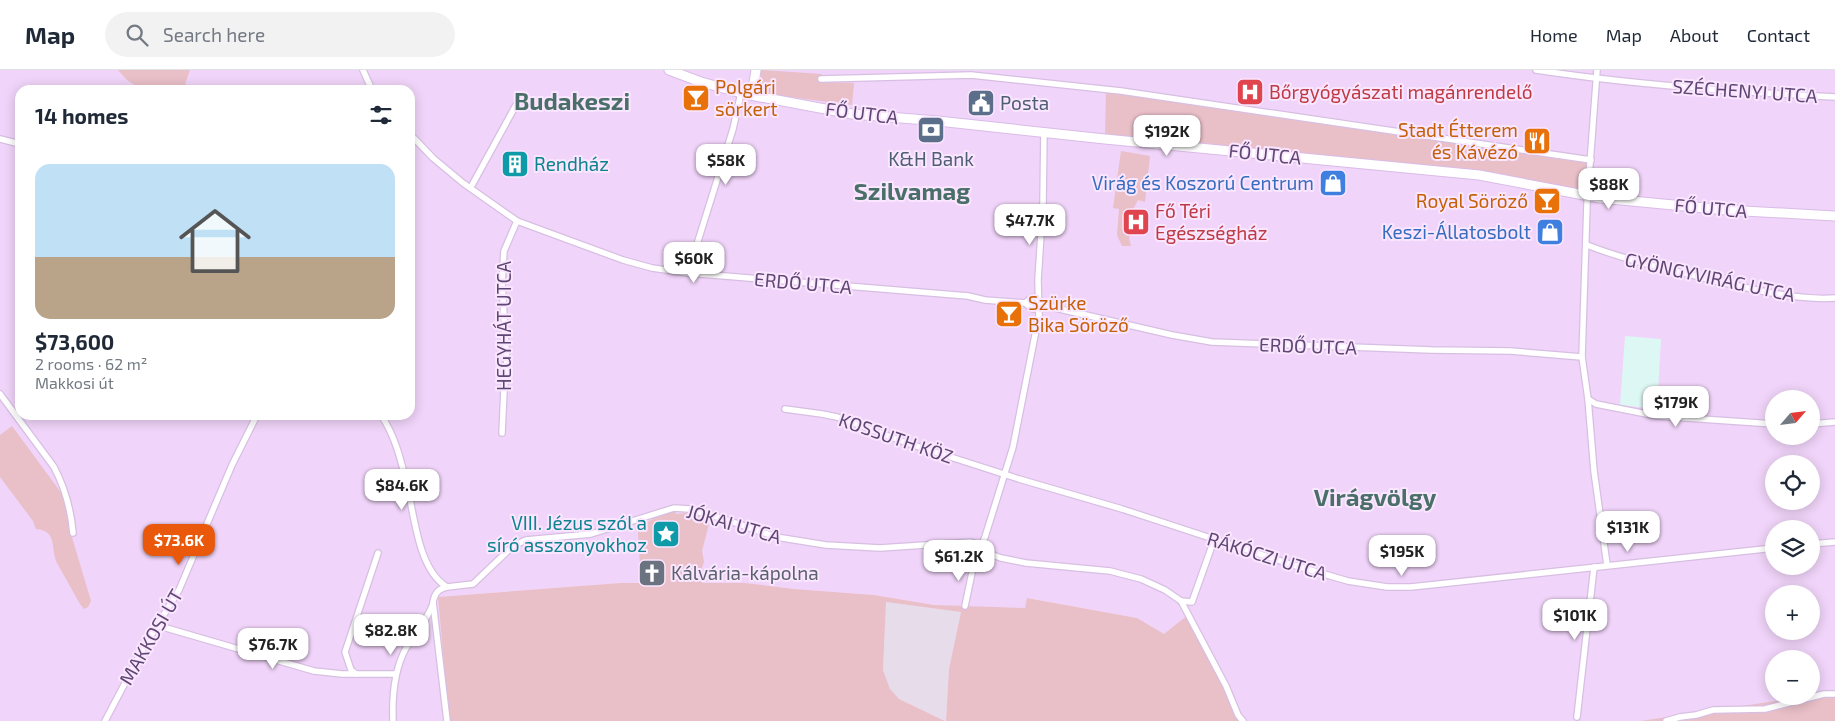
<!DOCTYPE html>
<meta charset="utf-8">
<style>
:root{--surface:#fff;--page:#f2f2f3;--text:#1f2937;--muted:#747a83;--line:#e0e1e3;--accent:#ea580c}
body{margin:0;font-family:"Exo 2",sans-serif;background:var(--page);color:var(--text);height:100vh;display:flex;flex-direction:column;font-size:19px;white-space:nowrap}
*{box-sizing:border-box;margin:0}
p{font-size:16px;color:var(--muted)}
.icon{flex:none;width:28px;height:28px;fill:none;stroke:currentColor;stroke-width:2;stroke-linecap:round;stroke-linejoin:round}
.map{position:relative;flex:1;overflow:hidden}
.side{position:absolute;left:15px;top:15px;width:400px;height:335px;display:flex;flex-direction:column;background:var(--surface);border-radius:15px;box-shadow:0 2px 12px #0003}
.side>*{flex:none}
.needle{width:32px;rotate:62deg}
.buttons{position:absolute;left:1765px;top:320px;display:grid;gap:10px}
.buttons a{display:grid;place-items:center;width:55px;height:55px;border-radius:50%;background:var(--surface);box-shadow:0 2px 12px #0003;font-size:25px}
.price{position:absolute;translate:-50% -42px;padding:0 11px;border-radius:10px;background:#fff;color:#222;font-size:16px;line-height:32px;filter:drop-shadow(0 1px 2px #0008)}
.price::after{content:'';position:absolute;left:50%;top:30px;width:15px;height:11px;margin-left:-8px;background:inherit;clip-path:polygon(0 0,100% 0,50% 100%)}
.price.active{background:var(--accent);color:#fff}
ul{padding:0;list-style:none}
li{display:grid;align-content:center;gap:10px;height:265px;padding:0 20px}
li+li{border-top:1px solid var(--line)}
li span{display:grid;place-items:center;height:155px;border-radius:15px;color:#555}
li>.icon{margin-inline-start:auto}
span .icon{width:90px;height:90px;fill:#fffc;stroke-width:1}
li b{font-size:21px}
h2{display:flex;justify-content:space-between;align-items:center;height:60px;padding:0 20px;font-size:21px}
header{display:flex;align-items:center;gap:30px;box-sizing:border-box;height:70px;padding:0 25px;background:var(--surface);border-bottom:1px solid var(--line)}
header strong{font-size:24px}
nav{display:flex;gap:28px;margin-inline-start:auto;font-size:18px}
.search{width:350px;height:45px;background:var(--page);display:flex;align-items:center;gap:12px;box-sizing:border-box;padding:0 18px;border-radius:28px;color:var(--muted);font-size:19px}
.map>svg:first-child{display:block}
.residential{fill:#f0d4f9;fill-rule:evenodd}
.industrial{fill:#e6dcea}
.education{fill:#ddf8f4}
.green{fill:#e9bfc8}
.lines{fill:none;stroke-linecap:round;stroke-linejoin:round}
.minor-casing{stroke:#d7bfe2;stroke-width:8}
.secondary-casing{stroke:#d9bce7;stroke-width:11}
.minor{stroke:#fff;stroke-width:5.5}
.secondary{stroke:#fff;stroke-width:9}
.labels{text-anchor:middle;stroke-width:4;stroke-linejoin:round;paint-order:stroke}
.food-label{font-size:19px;fill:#c56008;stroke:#fae6ff;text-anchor:start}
.street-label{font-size:19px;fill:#5f4773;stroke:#fae6ff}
.health-label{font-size:19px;fill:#be3a42;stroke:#fae6ff;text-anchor:start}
.service-label{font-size:19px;fill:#4e5e75;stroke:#fae6ff;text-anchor:start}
.culture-label{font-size:19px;fill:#0d838f;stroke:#fae6ff;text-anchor:start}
.shop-label{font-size:19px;fill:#366cbe;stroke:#fae6ff;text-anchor:end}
.worship-label{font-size:19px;fill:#5b616d;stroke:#fae6ff;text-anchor:start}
.district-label{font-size:24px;font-weight:bold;fill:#4a6f69;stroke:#fae6ff}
</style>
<header>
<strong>Map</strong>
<div class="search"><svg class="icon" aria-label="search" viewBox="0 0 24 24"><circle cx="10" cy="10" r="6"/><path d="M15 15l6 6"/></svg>Search here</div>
<nav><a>Home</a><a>Map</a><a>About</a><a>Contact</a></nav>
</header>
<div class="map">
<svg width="1835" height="651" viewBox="0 0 1835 651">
<rect width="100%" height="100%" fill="#f7e0fc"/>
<path class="residential" d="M0,0h1835v622l-24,4v-37h-37v37h35l-169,25h-397l-79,-86 -27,-17 -109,-20 -3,10 -74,-2 -17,-1 -60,-10 -80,-6 -49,-6h-125l-182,14 11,124h-449zM20,20h390v325h-390zM1774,329h37v37h-37zM1774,394h37v37h-37zM1774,459h37v37h-37zM1774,524h37v37h-37z"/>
<polygon class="industrial" points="886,532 961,542 949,599 946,651 899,629 890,619 883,600"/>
<polygon class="education" points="1625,266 1661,269 1657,339 1620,335"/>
<g class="green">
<polygon points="118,0 190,0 185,14 196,20 142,20 127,10"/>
<polygon points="761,0 822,4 823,12 854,13 852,35 774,25 764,22 760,13"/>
<polygon points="1106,20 1591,90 1588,126 1479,105 1105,69"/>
<polygon points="1121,81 1150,86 1145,132 1138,130 1131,143 1132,159 1129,168 1131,176 1122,176 1117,165 1119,139 1113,138"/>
<path d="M12,356l50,68 7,17 2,23 20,67 -3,6 -4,2 -4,-5 -23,-41c-7,-16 1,-32 -21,-34l-3,-8 -33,-44v-42z"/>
<path d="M675,441l1,3 11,-1 3,6 5,-4 15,5 -8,31 2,11 -3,8 1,13h43l49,6 80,6 60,10 91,3 2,-10 110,20 27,16 24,-19 55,106h-297l3,-52 12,-57 -75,-10 -3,68 7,19 9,10 46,22h-496l-11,-124 182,-14h21l-3,-51c8,-13 23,-17 37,-21z"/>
<polygon points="1835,622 1835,651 1640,651 1809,626"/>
</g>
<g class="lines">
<g class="minor-casing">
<g id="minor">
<polyline points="363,0 372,20"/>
<path d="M1536,0c99,15 199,22 299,27"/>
<polyline points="1597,0 1587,134 1582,287 1588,329 1594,401 1607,495"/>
<polyline points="821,9 971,5 1121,21 1591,90"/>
<polyline points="410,64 433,88 463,113 517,151 623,190 652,198 688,203 968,226 985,230 1025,233 1033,239 1039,239"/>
<polyline points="0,69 20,74"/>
<polyline points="471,117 516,35"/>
<path d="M1587,175c38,15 77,23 117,33 38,9 92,23 131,20"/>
<polyline points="688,203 733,59 741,23"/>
<polyline points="1025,233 1031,228 1038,227"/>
<polyline points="1038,234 1172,265 1212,272 1431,280 1510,281 1582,287"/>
<path d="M0,324l54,73c11,21 17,43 19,66"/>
<polyline points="1588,329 1596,334 1657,346 1774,354"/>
<polyline points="785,339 822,344 837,347 910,374 1019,409 1122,439 1293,495 1348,511 1387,517 1411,517 1774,478"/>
<path d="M381,345c15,22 21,49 27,75 7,30 11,80 39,97 -9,2 -12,6 -14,15l14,119"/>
<polyline points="1811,354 1835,352"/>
<polyline points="502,363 504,320 507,297 502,213 504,181 517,151"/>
<polyline points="1811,474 1835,472"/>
<polyline points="447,517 473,514 513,476 526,470 591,464 674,438 689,439 724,449 776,467 826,475 880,478 971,472 981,476 993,485 1001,488 1026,493 1110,501 1141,509 1165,520 1181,531 1226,616 1238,645 1243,651"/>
<polyline points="1181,531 1192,532 1214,470"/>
<polyline points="965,536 974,493 985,467 1013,377 1039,245 1038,210 1043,133 1044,61"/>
<polyline points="156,555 314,601 342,604 395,604"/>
<polyline points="356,604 351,600 345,582 378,483"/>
<polyline points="1577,647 1594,497"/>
<polyline points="105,651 144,577 179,520 232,395 257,345"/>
<path d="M393,651c-1,-25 1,-51 13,-73 9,-14 21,-28 27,-44"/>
<polyline points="1666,651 1680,647 1696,645 1713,640 1765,639 1824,624 1835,624"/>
</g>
</g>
<g class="secondary-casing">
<g id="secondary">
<polyline points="669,0 701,12 745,24 852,44 938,51 1105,69 1479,105 1600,128 1726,140 1835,146"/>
<polyline points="752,25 756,0"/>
</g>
</g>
<use href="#minor" class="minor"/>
<use href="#secondary" class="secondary"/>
</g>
<defs>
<g id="hospital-square" transform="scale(1.4375)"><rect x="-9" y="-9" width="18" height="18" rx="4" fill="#e0444e" stroke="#fae6ff"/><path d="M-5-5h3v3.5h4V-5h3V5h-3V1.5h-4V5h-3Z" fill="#fff"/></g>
<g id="bar-square" transform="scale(1.4375)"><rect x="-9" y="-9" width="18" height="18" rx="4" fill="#e8710a" stroke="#fae6ff"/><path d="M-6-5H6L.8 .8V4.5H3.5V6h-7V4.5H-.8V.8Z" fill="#fff"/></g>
<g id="civic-square" transform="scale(1.4375)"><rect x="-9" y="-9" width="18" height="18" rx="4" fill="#5c6f8a" stroke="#fae6ff"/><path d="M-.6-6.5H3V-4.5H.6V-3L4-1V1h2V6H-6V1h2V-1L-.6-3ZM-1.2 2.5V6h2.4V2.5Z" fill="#fff"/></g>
<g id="bank-square" transform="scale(1.4375)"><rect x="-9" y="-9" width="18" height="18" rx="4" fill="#5c6f8a" stroke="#fae6ff"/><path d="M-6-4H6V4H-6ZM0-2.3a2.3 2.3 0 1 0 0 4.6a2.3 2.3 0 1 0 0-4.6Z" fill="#fff"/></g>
<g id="restaurant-square" transform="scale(1.4375)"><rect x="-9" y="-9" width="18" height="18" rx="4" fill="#e8710a" stroke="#fae6ff"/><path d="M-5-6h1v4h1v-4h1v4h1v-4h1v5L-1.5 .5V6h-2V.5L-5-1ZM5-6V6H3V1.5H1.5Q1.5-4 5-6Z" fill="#fff"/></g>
<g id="building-square" transform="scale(1.4375)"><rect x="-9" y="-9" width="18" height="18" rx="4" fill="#0f9aa8" stroke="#fae6ff"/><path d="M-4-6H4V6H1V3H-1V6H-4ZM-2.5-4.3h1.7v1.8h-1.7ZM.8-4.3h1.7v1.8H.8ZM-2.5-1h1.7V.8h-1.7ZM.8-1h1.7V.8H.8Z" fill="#fff"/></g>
<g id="shop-square" transform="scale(1.4375)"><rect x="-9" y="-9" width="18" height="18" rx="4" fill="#3f7fe0" stroke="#fae6ff"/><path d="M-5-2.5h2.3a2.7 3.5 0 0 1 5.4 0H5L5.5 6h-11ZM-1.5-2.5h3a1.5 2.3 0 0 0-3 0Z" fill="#fff"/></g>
<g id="sight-square" transform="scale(1.4375)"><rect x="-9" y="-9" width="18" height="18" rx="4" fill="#0f9aa8" stroke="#fae6ff"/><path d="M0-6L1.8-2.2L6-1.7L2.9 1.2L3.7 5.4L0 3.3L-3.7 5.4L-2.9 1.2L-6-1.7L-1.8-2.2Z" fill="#fff"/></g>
<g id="church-square" transform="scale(1.4375)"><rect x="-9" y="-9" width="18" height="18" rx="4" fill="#6b7280" stroke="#fae6ff"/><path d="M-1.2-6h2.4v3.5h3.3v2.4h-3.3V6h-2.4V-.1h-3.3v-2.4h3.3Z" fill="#fff"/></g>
</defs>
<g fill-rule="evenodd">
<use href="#hospital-square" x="1250" y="22"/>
<use href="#bar-square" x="696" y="28"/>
<use href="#civic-square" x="981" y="33"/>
<use href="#bank-square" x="931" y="60"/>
<use href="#restaurant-square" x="1537" y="71"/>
<use href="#building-square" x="515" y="94"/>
<use href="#shop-square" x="1333" y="113"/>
<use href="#bar-square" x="1547" y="131"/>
<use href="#hospital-square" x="1136" y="152"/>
<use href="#shop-square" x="1550" y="162"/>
<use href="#bar-square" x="1009" y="244"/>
<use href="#sight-square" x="666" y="464"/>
<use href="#church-square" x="652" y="503"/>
</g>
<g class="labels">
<g class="food-label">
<text x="715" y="24">Polgári<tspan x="715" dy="22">sörkert</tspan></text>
<text x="1518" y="67" text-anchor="end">Stadt Étterem<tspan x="1518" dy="22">és Kávézó</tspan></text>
<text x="1528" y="138" text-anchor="end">Royal Söröző</text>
<text x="1028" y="240">Szürke<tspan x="1028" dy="22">Bika Söröző</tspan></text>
</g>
<g class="street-label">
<text transform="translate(1745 21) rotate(4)" y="7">SZÉCHENYI UTCA</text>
<text transform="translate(862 43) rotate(7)" y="7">FŐ UTCA</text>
<text transform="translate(1265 84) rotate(6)" y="7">FŐ UTCA</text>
<text transform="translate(1711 138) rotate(5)" y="7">FŐ UTCA</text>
<text transform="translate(1710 207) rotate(12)" y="7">GYÖNGYVIRÁG UTCA</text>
<text transform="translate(803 213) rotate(5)" y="7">ERDŐ UTCA</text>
<text transform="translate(504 256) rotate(-90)" y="7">HEGYHÁT UTCA</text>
<text transform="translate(1308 276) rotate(2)" y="7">ERDŐ UTCA</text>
<text transform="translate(896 368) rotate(19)" y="7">KOSSUTH KÖZ</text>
<text transform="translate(734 454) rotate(16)" y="7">JÓKAI UTCA</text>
<text transform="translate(1267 486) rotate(17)" y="7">RÁKÓCZI UTCA</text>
<text transform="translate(151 567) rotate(-60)" y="7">MAKKOSI ÚT</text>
</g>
<g class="health-label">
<text x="1269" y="29">Bőrgyógyászati magánrendelő</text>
<text x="1155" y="148">Fő Téri<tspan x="1155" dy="22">Egészségház</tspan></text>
</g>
<g class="service-label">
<text x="1000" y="40">Posta</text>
<text x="931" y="96" text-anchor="middle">K&amp;H Bank</text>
</g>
<g class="culture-label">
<text x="534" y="101">Rendház</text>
<text x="647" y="460" text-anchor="end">VIII. Jézus szól a<tspan x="647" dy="22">síró asszonyokhoz</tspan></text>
</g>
<g class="shop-label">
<text x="1314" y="120">Virág és Koszorú Centrum</text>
<text x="1531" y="169">Keszi-Állatosbolt</text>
</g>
<g class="worship-label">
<text x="671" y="510">Kálvária-kápolna</text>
</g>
<g class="district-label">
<text x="572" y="40">Budakeszi</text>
<text x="912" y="130">Szilvamag</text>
<text x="1375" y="436">Virágvölgy</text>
</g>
</g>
</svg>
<div class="buttons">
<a><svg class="needle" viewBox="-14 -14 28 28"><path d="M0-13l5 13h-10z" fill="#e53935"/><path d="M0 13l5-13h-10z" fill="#747a83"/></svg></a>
<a><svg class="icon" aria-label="locate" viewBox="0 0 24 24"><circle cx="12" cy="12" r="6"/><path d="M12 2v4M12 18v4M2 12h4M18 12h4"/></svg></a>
<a><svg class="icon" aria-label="layers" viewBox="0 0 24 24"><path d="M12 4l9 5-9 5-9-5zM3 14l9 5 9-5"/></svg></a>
<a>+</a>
<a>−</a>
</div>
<b class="price" style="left:1167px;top:87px">$192K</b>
<b class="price" style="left:726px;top:116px">$58K</b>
<b class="price" style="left:1609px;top:140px">$88K</b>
<b class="price" style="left:1030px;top:176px">$47.7K</b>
<b class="price" style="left:694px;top:214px">$60K</b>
<b class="price" style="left:1676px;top:358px">$179K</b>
<b class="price" style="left:402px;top:441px">$84.6K</b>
<b class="price" style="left:1628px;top:483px">$131K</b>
<b class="price active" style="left:179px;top:496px">$73.6K</b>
<b class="price" style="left:1402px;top:507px">$195K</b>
<b class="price" style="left:959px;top:512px">$61.2K</b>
<b class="price" style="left:1575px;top:571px">$101K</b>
<b class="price" style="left:391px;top:586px">$82.8K</b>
<b class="price" style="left:273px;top:600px">$76.7K</b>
<section class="side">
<h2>14 homes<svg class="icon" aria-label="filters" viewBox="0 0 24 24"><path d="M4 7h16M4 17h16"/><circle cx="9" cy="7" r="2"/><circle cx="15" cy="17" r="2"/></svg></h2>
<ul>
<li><span style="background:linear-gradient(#bfe0f5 60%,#b9a48a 0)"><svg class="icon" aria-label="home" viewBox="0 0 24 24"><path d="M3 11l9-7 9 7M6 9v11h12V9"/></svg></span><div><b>$73,600</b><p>2 rooms · 62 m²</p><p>Makkosi út</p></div></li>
</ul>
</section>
</div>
